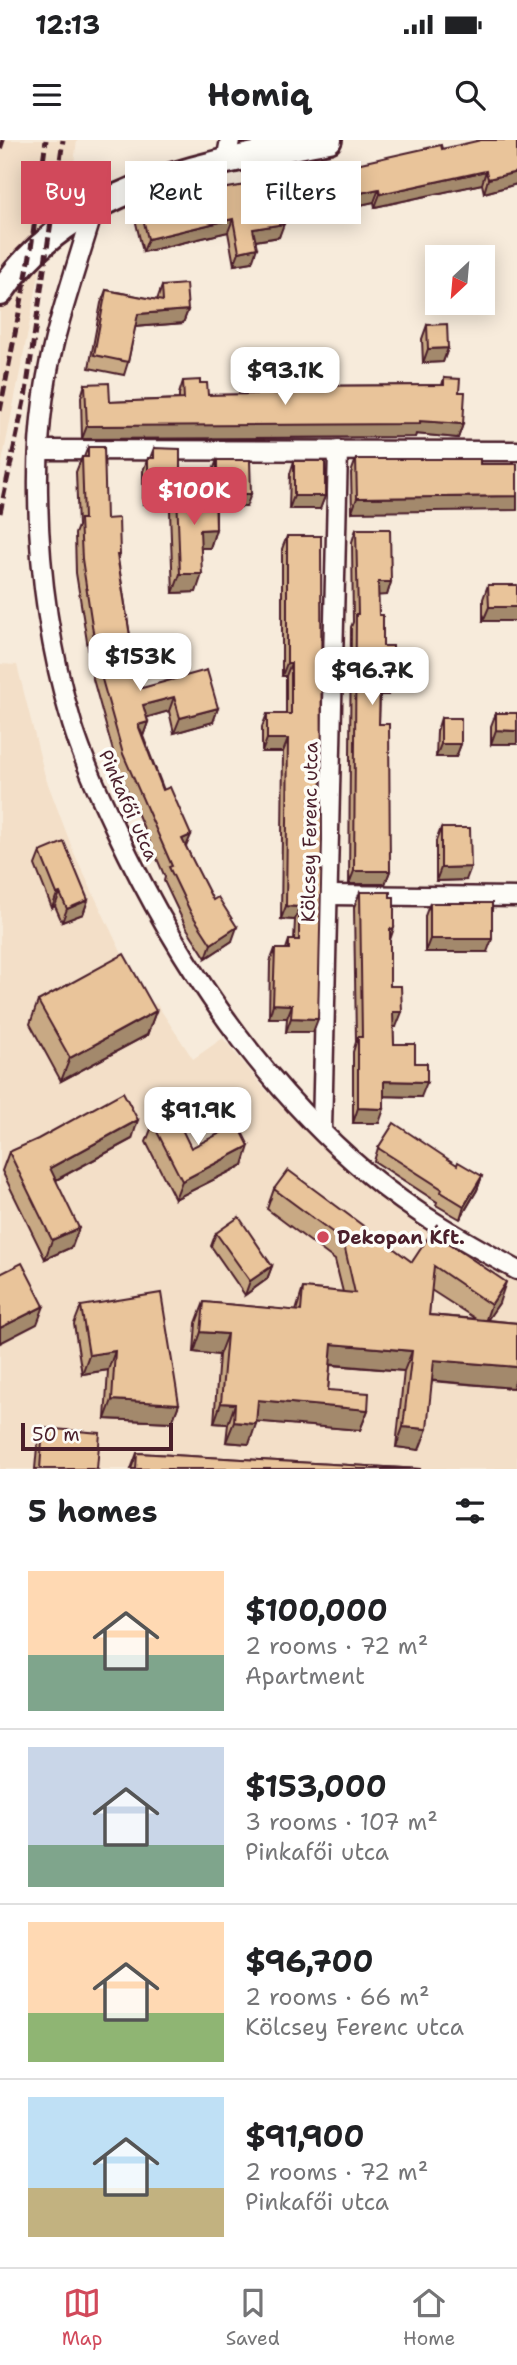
<!DOCTYPE html>
<meta charset="utf-8">
<style>
:root{--surface:#fff;--page:#f6f6f6;--text:#202124;--muted:#757577;--line:#e0e0e0;--accent:#d1495b}
body{margin:0;font-family:"Shantell Sans",sans-serif;background:var(--page);color:var(--text);height:100vh;display:flex;flex-direction:column;font-size:26px;white-space:nowrap}
*{box-sizing:border-box;margin:0}
p{font-size:23px;color:var(--muted)}
.icon{flex:none;width:38px;height:38px;fill:none;stroke:currentColor;stroke-width:2;stroke-linecap:round;stroke-linejoin:round}
.map{position:relative;height:1329px;overflow:hidden}
.panel{display:flex;flex-direction:column;background:var(--surface);flex:1}
.panel>*{flex:none}
.banner{position:absolute;left:21px;top:21px;width:476px;height:63px;display:flex;gap:14px}
.needle{width:46px;rotate:206deg}
.controls{position:absolute;left:425px;top:105px;display:grid;gap:14px}
.controls a{display:grid;place-items:center;width:70px;height:70px;border-radius:0px;background:var(--surface);box-shadow:0 4px 18px #0003;font-size:35px}
.scale{position:absolute;left:21px;bottom:18px;width:152px;box-sizing:border-box;padding-left:7px;border:4px solid #4a1f2b;border-top:0;font-size:19px;line-height:24px;white-space:nowrap;color:#4a1f2b;-webkit-text-stroke:5px #fdfcf7;paint-order:stroke}
.price{position:absolute;translate:-50% -60px;padding:0 16px;border-radius:14px;background:#fff;color:#222;font-size:23px;line-height:46px;filter:drop-shadow(0 2px 4px #0008)}
.price::after{content:'';position:absolute;left:50%;top:42px;width:21px;height:16px;margin-left:-10px;background:inherit;clip-path:polygon(0 0,100% 0,50% 100%)}
.price.selected{background:var(--accent);color:#fff}
ul{padding:0;list-style:none}
li{display:flex;align-items:center;gap:21px;height:175px;padding:0 28px}
li+li{border-top:2px solid var(--line)}
li span{display:grid;place-items:center;flex:none;width:196px;height:140px;border-radius:0px;color:#555}
li>.icon{margin-inline-start:auto}
span .icon{width:84px;height:84px;fill:#fffc;stroke-width:1}
li b{font-size:30px}
h2{display:flex;justify-content:space-between;align-items:center;height:84px;padding:0 28px;font-size:30px}
.chip{padding:0 24px;border-radius:0px;background:var(--surface);box-shadow:0 4px 18px #0003;font-size:24px;line-height:63px}
.chip.selected{background:var(--accent);color:#fff}
.status{display:flex;justify-content:space-between;align-items:center;height:49px;padding:0 35px;background:var(--surface);direction:ltr}
.status svg{height:19px;fill:currentColor}
header{display:flex;justify-content:space-between;align-items:center;height:91px;padding:0 28px;background:var(--surface);font-size:32px;font-weight:700}
.tabs{display:flex;justify-content:space-around;align-items:center;height:98px;border-top:2px solid var(--line);background:var(--surface);font-size:19px;color:var(--muted)}
.tabs a{display:grid;justify-items:center;gap:4px}
.tabs .selected{color:var(--accent)}
.map>svg:first-child{display:block}
.built{fill:#f3dfc8}
.lines{fill:none;stroke-linecap:round;stroke-linejoin:round}
.street-casing{stroke:#4a1f2b;stroke-width:23}
.secondary-casing{stroke:#4a1f2b;stroke-width:30}
.street{stroke:#fdfcf7;stroke-width:18}
.secondary{stroke:#fdfcf7;stroke-width:24}
.rail{stroke:#4a1f2b;stroke-width:5;stroke-dasharray:10 5;stroke-linecap:butt}
.wall{fill:#c8a984;stroke:#4a1f2b;stroke-width:2;fill-rule:evenodd}
.shaded-wall{fill:#a3896c;stroke:#4a1f2b;stroke-width:2}
.building{fill:#e9c49a;stroke:#4a1f2b;stroke-width:2}
.poi-dot{fill:#d1495b;stroke:#fdfcf7;stroke-width:2.5}
.labels{text-anchor:middle;stroke-width:7;stroke-linejoin:round;paint-order:stroke}
.street-label{font-size:19px;fill:#4a1f2b;stroke:#fdfcf7}
.poi-label{font-size:19px;font-weight:bold;fill:#4a1f2b;stroke:#fdfcf7;text-anchor:start}
</style>
<div class="status"><b>12:13</b><svg viewBox="0 0 49 12"><path d="M0 12V9h3v3zM5 12V6h3v6zM10 12V3h3v9zM15 12V0h3v12zM26 1h20v11H26zM47 4h2v5h-2z"/></svg></div>
<header><svg class="icon" aria-label="menu" viewBox="0 0 24 24"><path d="M4 6h16M4 12h16M4 18h16"/></svg>Homiq<svg class="icon" aria-label="search" viewBox="0 0 24 24"><circle cx="10" cy="10" r="6"/><path d="M15 15l6 6"/></svg></header>
<div class="map">
<svg width="517" height="1329" viewBox="0 0 517 1329">
<rect width="100%" height="100%" fill="#f7ebdb"/>
<filter id="ink" filterUnits="userSpaceOnUse"><feTurbulence type="fractalNoise" baseFrequency=".0143" numOctaves="2"/><feDisplacementMap in="SourceGraphic" scale="14" xChannelSelector="R" yChannelSelector="G"/><feConvolveMatrix kernelMatrix="1 2 1 2 8 2 1 2 1" color-interpolation-filters="sRGB"/></filter>
<g filter="url(#ink)">
<g class="built">
<polygon points="0,0 77,0 71,47 40,130 0,333"/>
<polygon points="0,524 17,525 45,636 74,713 121,812 149,866 156,863 193,919 223,898 262,946 320,1006 423,1084 505,1134 517,1138 517,1329 0,1329"/>
</g>
<g class="lines">
<g class="street-casing">
<g id="street">
<polyline points="226,21 230,0"/>
<path d="M95,66c-12,38 -24,76 -35,114 -16,55 -23,117 -22,174 1,77 12,156 34,230 11,36 27,70 43,104 61,130 144,254 254,347 45,38 97,67 148,95"/>
<polyline points="40,310 517,311"/>
<polyline points="329,755 517,757"/>
<polyline points="322,990 338,310"/>
</g>
</g>
<g class="secondary-casing">
<path id="secondary" d="M0,153c73,-110 209,-129 329,-153"/>
</g>
<use href="#street" class="street"/>
<use href="#secondary" class="secondary"/>
<g class="rail">
<polyline points="0,9 3,0"/>
<polyline points="0,271 30,116 46,0"/>
<polyline points="0,373 26,252 63,0"/>
</g>
</g>
<g class="wall">
<polygon points="517,0 517,44 484,53 482,44 375,67 374,62 283,82 279,97 255,101 252,122 234,125 228,92 143,112 136,83 141,70 442,9"/>
<polygon points="162,146 188,170 183,183 135,187 128,222 124,235 89,228 101,163 106,150 157,160"/>
<polygon points="427,185 448,208 443,222 423,223 422,199"/>
<polygon points="444,238 459,252 463,284 458,298 416,294 415,297 82,299 81,257 85,244 110,262 179,259 179,254 183,241 200,243 208,255 291,253 294,246 442,245"/>
<polygon points="88,307 106,379 120,415 118,419 130,496 128,500 142,548 218,568 213,582 174,593 169,571 147,577 148,582 143,596 186,707 232,801 206,818 186,787 164,741 165,737 118,629 93,539 76,433 75,394 78,386 76,332 82,317 84,317"/>
<polygon points="154,308 179,353 212,351 212,333 217,320 246,367 216,367 216,389 210,408 201,408 196,452 173,453 170,371 172,365 143,364 143,331 148,318 150,318"/>
<polygon points="356,319 480,319 352,372 351,333"/>
<polygon points="294,321 325,356 320,369 289,369 290,334"/>
<polygon points="356,389 391,442 387,455 378,455 379,475 383,506 388,555 380,555 379,584 389,704 390,731 385,744 349,744 351,487 353,482 352,402"/>
<polygon points="287,396 313,892 286,892 287,878 269,878 270,822 275,809 286,809 289,800 294,800 295,780 281,779 283,612 262,612 262,587 267,574 286,574 286,536 282,536 282,409"/>
<polygon points="488,445 517,445 517,481 483,481 483,459"/>
<polygon points="496,573 517,573 491,604 491,586"/>
<polygon points="441,578 461,604 456,617 436,617 437,591"/>
<polygon points="441,688 466,740 436,741 436,701"/>
<polygon points="40,712 88,760 83,774 62,782 55,766 52,768 35,725"/>
<polygon points="360,752 390,800 390,846 396,887 393,887 394,904 415,923 421,957 384,956 379,983 353,983 353,912 356,902 354,767"/>
<polygon points="430,763 487,812 425,812 425,776"/>
<polygon points="38,861 156,871 147,895 61,941 30,884"/>
<polygon points="153,984 191,1008 243,1025 175,1059 146,1002"/>
<polygon points="132,999 56,1040 72,1107 45,1119 2,1031 9,1012"/>
<polygon points="378,1008 457,1025 482,1036 477,1050 460,1079 436,1065 437,1062 374,1021"/>
<path d="M274,1049l138,73 24,-27 63,68 -12,17 30,3v53l-4,12 -81,-7 -13,69 -23,-3 8,-76 -74,-6 -2,25 40,20 -8,20 -104,-9 -7,23 -23,-2 2,-18 -14,-1 5,-68 -25,-3 2,-29 8,-21 92,9 7,-23 40,4 -8,-32 -68,-51zM431,1150l45,29 -47,-4z"/>
<polygon points="216,1093 272,1126 267,1139 245,1155 211,1106"/>
<polygon points="81,1166 179,1264 172,1282 105,1279 108,1230 82,1234 74,1184"/>
<polygon points="43,1288 97,1329 35,1329 37,1307"/>
<polygon points="137,1313 421,1329 131,1329"/>
</g>
<g class="shaded-wall">
<polygon points="486,31 482,44 375,67 380,54"/>
<polygon points="517,32 517,44 484,53 488,39"/>
<polygon points="379,49 374,62 277,83 281,70"/>
<polygon points="233,79 228,92 143,112 148,99"/>
<polygon points="284,84 279,97 249,102 253,89"/>
<polygon points="257,108 252,122 234,125 239,112"/>
<polygon points="188,170 183,183 133,187 138,174"/>
<polygon points="448,208 443,222 423,223 428,209"/>
<polygon points="420,281 463,284 458,298 416,294 415,297 82,299 87,286"/>
<polygon points="148,351 180,352 177,353 172,365 143,364"/>
<polygon points="217,354 251,354 246,367 212,367"/>
<polygon points="294,356 325,356 320,369 289,369"/>
<polygon points="517,356 517,370 352,372 357,358"/>
<polygon points="216,389 210,408 194,408 200,390"/>
<polygon points="180,434 202,434 196,452 173,453"/>
<polygon points="378,442 391,442 387,455 373,456"/>
<polygon points="489,467 517,467 517,481 483,481"/>
<polygon points="287,523 291,523 286,536 282,536"/>
<polygon points="380,542 393,542 388,555 375,555"/>
<polygon points="174,557 169,571 138,580 143,565"/>
<polygon points="218,568 213,582 174,593 180,578"/>
<polygon points="148,582 143,596 138,585"/>
<polygon points="496,590 517,591 517,604 491,604"/>
<polygon points="267,599 288,599 283,612 262,612"/>
<polygon points="441,604 461,604 456,617 436,617"/>
<polygon points="191,695 185,709 182,699"/>
<polygon points="471,727 466,740 436,741 441,728"/>
<polygon points="354,731 390,731 385,744 349,744"/>
<polygon points="60,753 55,766 52,768 57,754"/>
<polygon points="88,760 83,774 62,782 67,769"/>
<polygon points="286,766 299,767 295,780 281,779"/>
<polygon points="237,787 232,801 206,818 211,804"/>
<polygon points="394,788 389,803 390,789"/>
<polygon points="430,799 492,799 487,812 425,812"/>
<polygon points="273,864 292,865 287,878 269,878"/>
<polygon points="156,871 147,895 61,941 70,918"/>
<polygon points="393,872 402,872 396,887 388,887"/>
<polygon points="291,878 318,879 313,892 286,892"/>
<polygon points="384,941 427,942 421,957 379,956"/>
<polygon points="358,968 384,969 379,983 353,983"/>
<polygon points="138,980 132,999 43,1047 50,1028"/>
<polygon points="249,1006 243,1025 175,1059 182,1041"/>
<polygon points="482,1036 477,1050 460,1079 464,1066"/>
<polygon points="79,1088 72,1107 45,1119 52,1100"/>
<polygon points="272,1126 267,1139 245,1155 250,1141"/>
<polygon points="506,1142 499,1163 484,1185 491,1165"/>
<polygon points="44,1166 37,1184 0,1203 0,1188"/>
<polygon points="201,1192 227,1194 219,1215 194,1212"/>
<polygon points="332,1204 412,1211 404,1231 325,1224"/>
<polygon points="115,1211 108,1230 82,1234 89,1215"/>
<polygon points="434,1220 517,1227 517,1236 513,1248 427,1240"/>
<polygon points="112,1260 179,1264 172,1282 105,1279"/>
<polygon points="258,1260 368,1270 360,1290 251,1281"/>
<polygon points="221,1263 235,1264 228,1284 214,1283"/>
<polygon points="234,1282 256,1284 249,1304 226,1302"/>
<polygon points="403,1287 427,1289 419,1310 396,1307"/>
</g>
<g class="building">
<polygon points="481,0 517,0 517,32 488,39 486,31 380,54 379,49 281,70 284,84 253,89 257,108 239,112 233,79 148,99 141,70 215,50 276,40 276,42 441,5 442,9"/>
<polygon points="186,144 188,170 138,174 128,222 94,215 106,150 163,161 162,146"/>
<polygon points="447,184 448,208 428,209 427,185"/>
<polygon points="444,238 460,239 459,252 465,252 463,284 420,281 420,284 87,286 85,244 109,243 110,262 184,259 183,241 200,240 200,243 207,243 208,255 294,253 294,246 444,245"/>
<polygon points="88,307 104,307 106,379 119,378 120,415 117,415 130,496 128,497 142,548 207,530 218,568 180,578 174,557 143,565 148,582 138,585 163,650 170,647 191,695 182,699 213,760 218,757 237,787 211,804 191,773 169,727 172,726 123,614 98,525 82,419 80,379 84,379 82,317 88,317"/>
<polygon points="154,308 180,309 180,352 148,351 148,318 154,318"/>
<polygon points="356,319 480,319 480,324 517,324 517,356 357,358"/>
<polygon points="217,320 250,320 251,354 217,354"/>
<rect x="294" y="321" width="31" height="35"/>
<polygon points="215,351 216,389 200,390 202,434 180,434 177,353"/>
<polygon points="356,389 390,389 391,442 378,442 379,475 383,475 383,506 393,506 393,542 380,542 379,584 389,584 390,731 354,731 356,474 358,474"/>
<polygon points="287,396 321,396 322,700 318,879 291,878 292,865 273,864 275,809 289,809 289,800 299,800 299,767 286,766 288,599 267,599 267,574 291,574 291,523 287,523"/>
<polygon points="488,445 517,445 517,467 489,467"/>
<polygon points="496,573 517,573 517,591 496,590"/>
<rect x="441" y="578" width="20" height="26"/>
<polygon points="441,688 470,688 471,727 441,728"/>
<polygon points="64,702 88,760 67,769 60,753 57,754 40,712"/>
<polygon points="360,752 390,752 390,757 394,757 394,788 390,789 390,846 401,846 402,872 393,872 394,904 415,904 415,923 427,923 427,942 384,941 384,969 358,968 358,897 362,897"/>
<rect x="430" y="763" width="62" height="36"/>
<polygon points="124,814 156,871 70,918 38,861"/>
<polygon points="123,952 138,980 50,1028 79,1088 52,1100 9,1012 38,999"/>
<polygon points="174,973 191,1008 238,984 249,1006 182,1041 153,984"/>
<polygon points="394,983 457,1025 458,1022 482,1036 464,1066 441,1052 442,1049 378,1008"/>
<polygon points="288,1030 412,1122 437,1084 436,1095 506,1142 491,1165 434,1126 429,1175 517,1183 517,1227 434,1220 427,1289 403,1287 412,1211 332,1204 328,1250 369,1253 368,1270 258,1260 256,1284 234,1282 235,1264 221,1263 227,1194 201,1192 204,1162 301,1171 303,1148 355,1153 343,1100 274,1049"/>
<polygon points="239,1077 272,1126 250,1141 216,1093"/>
<polygon points="22,1123 44,1166 0,1188 0,1134"/>
<polygon points="161,1153 179,1264 112,1260 115,1211 89,1215 81,1166"/>
<polygon points="43,1288 100,1293 97,1329 40,1329"/>
<polygon points="137,1313 421,1329 136,1329"/>
</g>
</g>
<circle class="poi-dot" cx="323" cy="1097" r="7"/>
<g class="labels">
<g class="street-label">
<text transform="translate(129 665) rotate(66)" y="7">Pinkafői utca</text>
<text transform="translate(309 692) rotate(-89)" y="7">Kölcsey Ferenc utca</text>
</g>
<g class="poi-label">
<text x="337" y="1104">Dekopan Kft.</text>
</g>
</g>
</svg>
<div class="controls">
<a><svg class="needle" viewBox="-14 -14 28 28"><path d="M0-13l5 13h-10z" fill="#e53935"/><path d="M0 13l5-13h-10z" fill="#757577"/></svg></a>
</div>
<div class="scale">50 m</div>
<b class="price" style="left:285px;top:267px">$93.1K</b>
<b class="price selected" style="left:194px;top:387px">$100K</b>
<b class="price" style="left:140px;top:553px">$153K</b>
<b class="price" style="left:372px;top:567px">$96.7K</b>
<b class="price" style="left:198px;top:1007px">$91.9K</b>
<div class="banner">
<a class="chip selected">Buy</a>
<a class="chip">Rent</a>
<a class="chip">Filters</a>
</div>
</div>
<section class="panel">
<h2>5 homes<svg class="icon" aria-label="filters" viewBox="0 0 24 24"><path d="M4 7h16M4 17h16"/><circle cx="9" cy="7" r="2"/><circle cx="15" cy="17" r="2"/></svg></h2>
<ul>
<li><span style="background:linear-gradient(#ffd9b3 60%,#7fa58c 0)"><svg class="icon" aria-label="home" viewBox="0 0 24 24"><path d="M3 11l9-7 9 7M6 9v11h12V9"/></svg></span><div><b>$100,000</b><p>2 rooms · 72 m²</p><p>Apartment</p></div></li>
<li><span style="background:linear-gradient(#c9d6e8 70%,#7fa58c 0)"><svg class="icon" aria-label="home" viewBox="0 0 24 24"><path d="M3 11l9-7 9 7M6 9v11h12V9"/></svg></span><div><b>$153,000</b><p>3 rooms · 107 m²</p><p>Pinkafői utca</p></div></li>
<li><span style="background:linear-gradient(#ffd9b3 65%,#8fb573 0)"><svg class="icon" aria-label="home" viewBox="0 0 24 24"><path d="M3 11l9-7 9 7M6 9v11h12V9"/></svg></span><div><b>$96,700</b><p>2 rooms · 66 m²</p><p>Kölcsey Ferenc utca</p></div></li>
<li><span style="background:linear-gradient(#bfe0f5 65%,#c2b280 0)"><svg class="icon" aria-label="home" viewBox="0 0 24 24"><path d="M3 11l9-7 9 7M6 9v11h12V9"/></svg></span><div><b>$91,900</b><p>2 rooms · 72 m²</p><p>Pinkafői utca</p></div></li>
</ul>
</section>
<nav class="tabs">
<a class="selected"><svg class="icon" aria-label="map" viewBox="0 0 24 24"><path d="M3 6l6-2 6 2 6-2v14l-6 2-6-2-6 2zM9 4v14M15 6v14"/></svg>Map</a>
<a><svg class="icon" aria-label="saved" viewBox="0 0 24 24"><path d="M7 4h10v16l-5-4-5 4z"/></svg>Saved</a>
<a><svg class="icon" aria-label="home" viewBox="0 0 24 24"><path d="M3 11l9-7 9 7M6 9v11h12V9"/></svg>Home</a>
</nav>
